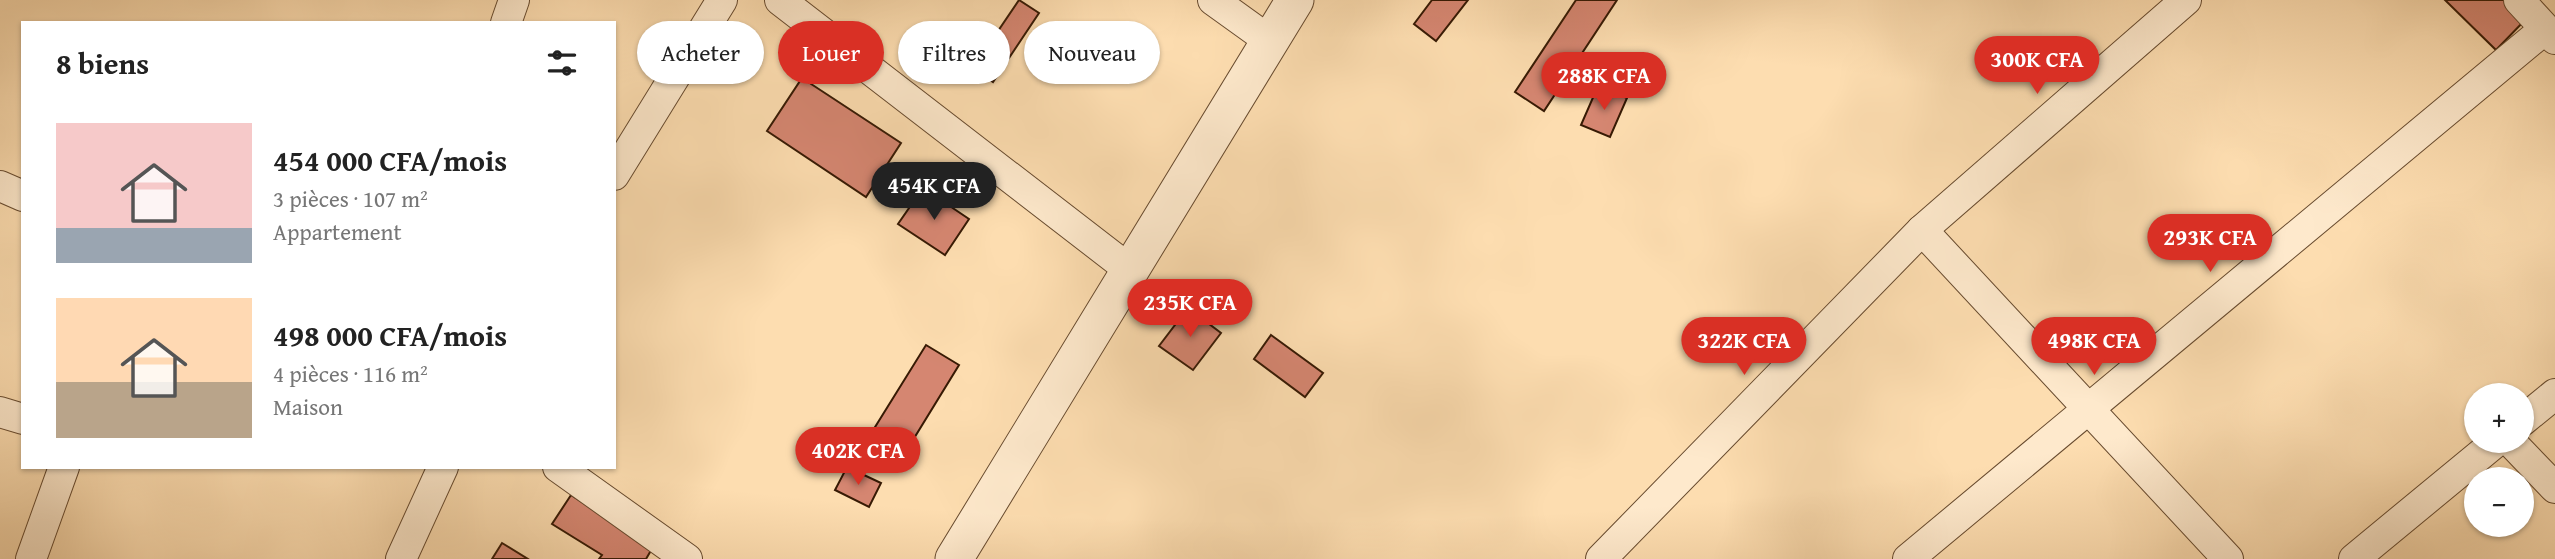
<!DOCTYPE html>
<html lang="fr">
<meta charset="utf-8">
<style>
:root{--surface:#fff;--page:#f2f2f2;--text:#222;--muted:#767676;--accent:#d93025}
body{margin:0;font-family:"Gentium Book Plus",serif;background:var(--page);color:var(--text);height:100vh;display:flex;flex-direction:column;font-size:26px;white-space:nowrap}
*{box-sizing:border-box;margin:0}
p{font-size:23px;color:var(--muted)}
.icon{flex:none;width:38px;height:38px;fill:none;stroke:currentColor;stroke-width:2;stroke-linecap:round;stroke-linejoin:round}
.map{position:relative;flex:1;overflow:hidden}
.side{position:absolute;left:21px;top:21px;width:595px;height:448px;display:flex;flex-direction:column;background:var(--surface);border-radius:0px;box-shadow:0 2px 5px #0004}
.side>*{flex:none}
.hud{position:absolute;left:637px;top:21px;width:665px;height:63px;display:flex;gap:14px}
.tools{position:absolute;left:2464px;top:383px;display:grid;gap:14px}
.tools a{display:grid;place-items:center;width:70px;height:70px;border-radius:50%;background:var(--surface);box-shadow:0 2px 5px #0004;font-size:35px}
.price{position:absolute;translate:-50% -60px;padding:0 16px;border-radius:24px;background:var(--accent);color:#fff;font-size:23px;line-height:46px;filter:drop-shadow(0 2px 4px #0008)}
.price::after{content:'';position:absolute;left:50%;top:42px;width:21px;height:16px;margin-left:-10px;background:inherit;clip-path:polygon(0 0,100% 0,50% 100%)}
.price.active{background:#222;color:#fff}
ul{padding:0;list-style:none}
li{display:flex;align-items:center;gap:21px;height:175px;padding:0 35px}
li span{display:grid;place-items:center;flex:none;width:196px;height:140px;border-radius:0px;color:#555}
li>.icon{margin-inline-start:auto}
span .icon{width:84px;height:84px;fill:#fffc;stroke-width:1}
li b{font-size:30px}
h2{display:flex;justify-content:space-between;align-items:center;height:84px;padding:0 35px;font-size:30px}
.chip{padding:0 24px;border-radius:32px;background:var(--surface);box-shadow:0 2px 5px #0004;font-size:24px;line-height:63px}
.chip.active{background:var(--accent);color:#fff}
.map>svg:first-child{display:block}
.building{fill:#d58671;stroke:#371a04;stroke-width:2}
.lines{fill:none;stroke-linecap:round;stroke-linejoin:round}
.minor-casing{stroke:#684b2f;stroke-width:32}
.tertiary-casing{stroke:#684b2f;stroke-width:39}
.minor{stroke:#fee9cc;stroke-width:30}
.tertiary{stroke:#fee9cc;stroke-width:37}
</style>
<div class="map">
<svg width="2555" height="559" viewBox="0 0 2555 559">
<rect width="100%" height="100%" fill="#fdddb0"/>
<filter id="stains"><feTurbulence type="fractalNoise" baseFrequency=".00286" numOctaves="4"/><feColorMatrix values="0 0 0 0 .2 0 0 0 0 .09 0 0 0 0 .02 0 0 0 .5 -.17"/></filter>
<radialGradient id="worn" r=".72"><stop offset=".6" stop-color="#630" stop-opacity="0"/><stop offset="1" stop-color="#630" stop-opacity=".3"/></radialGradient>
<g class="building">
<polygon points="1019,0 1039,13 993,82 973,68"/>
<polygon points="1432,0 1468,0 1436,41 1414,24"/>
<polygon points="1576,0 1617,0 1544,111 1515,92"/>
<polygon points="2445,0 2511,0 2528,17 2496,50"/>
<polygon points="802,78 901,143 866,197 767,131"/>
<polygon points="1598,86 1627,98 1610,137 1581,125"/>
<polygon points="923,188 969,219 945,255 898,224"/>
<polygon points="1188,308 1221,333 1193,370 1159,346"/>
<polygon points="1271,335 1323,373 1305,397 1254,359"/>
<polygon points="926,345 959,365 900,461 867,440"/>
<polygon points="847,467 881,483 869,507 835,490"/>
<polygon points="571,495 653,547 646,559 599,559 602,555 552,524"/>
<polygon points="502,543 528,559 492,559"/>
</g>
<g class="lines">
<g class="minor-casing">
<g id="minor">
<polyline points="780,0 1130,270"/>
<polyline points="1213,0 1270,41"/>
<polyline points="2519,0 2555,39"/>
<polyline points="506,23 514,0"/>
<polyline points="614,175 722,0"/>
<polyline points="0,186 23,196"/>
<polyline points="1922,230 2228,559"/>
<polyline points="0,412 23,419"/>
<polyline points="2522,421 2555,394"/>
<polyline points="2510,441 2555,488"/>
<polyline points="558,467 687,559"/>
<polyline points="31,559 64,467"/>
<polyline points="401,559 443,467"/>
<polyline points="1601,559 1922,230 2186,0"/>
<polyline points="1908,559 2545,29"/>
<polyline points="2354,559 2497,441"/>
</g>
</g>
<g class="tertiary-casing">
<polyline id="tertiary" points="954,559 1295,0"/>
</g>
<use href="#minor" class="minor"/>
<use href="#tertiary" class="tertiary"/>
</g>
<rect width="100%" height="100%" filter="url(#stains)"/>
<rect width="100%" height="100%" fill="url(#worn)"/>
</svg>
<div class="tools">
<a>+</a>
<a>−</a>
</div>
<b class="price" style="left:2037px;top:96px">300K CFA</b>
<b class="price" style="left:1604px;top:112px">288K CFA</b>
<b class="price active" style="left:934px;top:222px">454K CFA</b>
<b class="price" style="left:2210px;top:274px">293K CFA</b>
<b class="price" style="left:1190px;top:339px">235K CFA</b>
<b class="price" style="left:1744px;top:377px">322K CFA</b>
<b class="price" style="left:2094px;top:377px">498K CFA</b>
<b class="price" style="left:858px;top:487px">402K CFA</b>
<div class="hud">
<a class="chip">Acheter</a>
<a class="chip active">Louer</a>
<a class="chip">Filtres</a>
<a class="chip">Nouveau</a>
</div>
<section class="side">
<h2>8 biens<svg class="icon" aria-label="filters" viewBox="0 0 24 24"><path d="M4 7h16M4 17h16"/><circle cx="9" cy="7" r="2"/><circle cx="15" cy="17" r="2"/></svg></h2>
<ul>
<li><span style="background:linear-gradient(#f6c9c9 75%,#9aa5b1 0)"><svg class="icon" aria-label="home" viewBox="0 0 24 24"><path d="M3 11l9-7 9 7M6 9v11h12V9"/></svg></span><div><b>454 000 CFA/mois</b><p>3 pièces · 107 m²</p><p>Appartement</p></div></li>
<li><span style="background:linear-gradient(#ffd9b3 60%,#b9a48a 0)"><svg class="icon" aria-label="home" viewBox="0 0 24 24"><path d="M3 11l9-7 9 7M6 9v11h12V9"/></svg></span><div><b>498 000 CFA/mois</b><p>4 pièces · 116 m²</p><p>Maison</p></div></li>
</ul>
</section>
</div>
